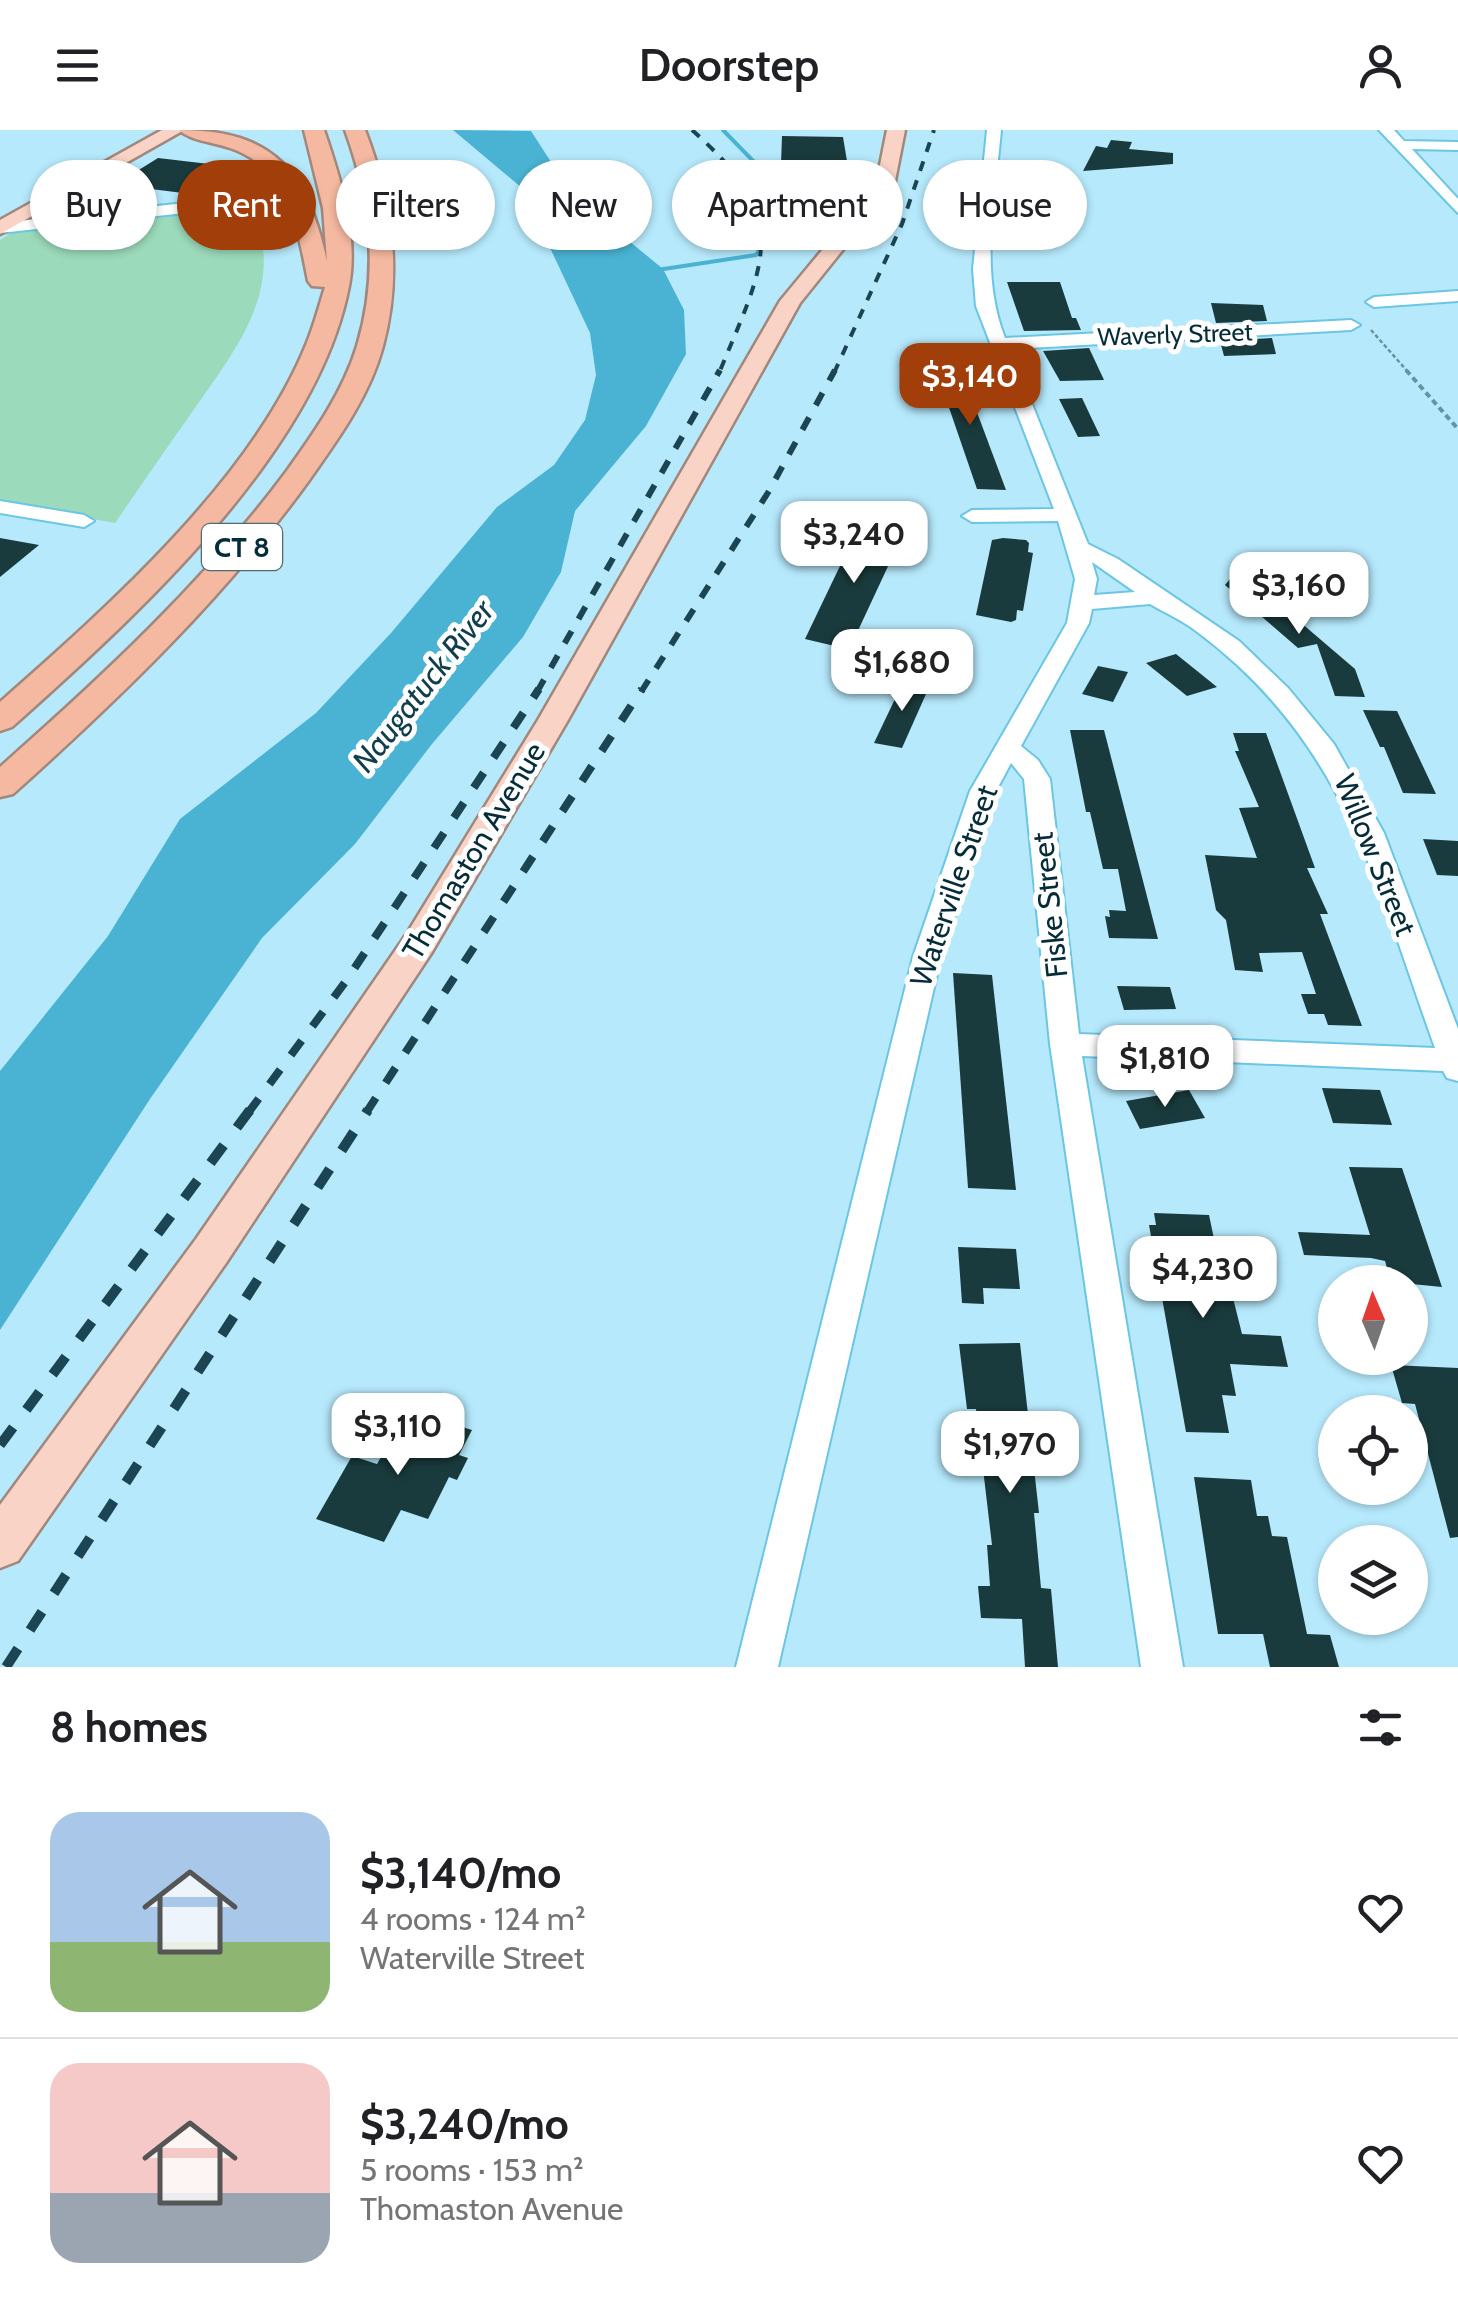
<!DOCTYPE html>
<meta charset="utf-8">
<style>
:root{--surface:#fff;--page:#f6f6f6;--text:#202124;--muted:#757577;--line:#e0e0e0;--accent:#a23e09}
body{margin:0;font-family:Cabin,sans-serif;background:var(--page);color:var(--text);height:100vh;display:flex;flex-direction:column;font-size:38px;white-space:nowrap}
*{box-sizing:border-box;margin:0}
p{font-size:32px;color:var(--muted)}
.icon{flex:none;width:55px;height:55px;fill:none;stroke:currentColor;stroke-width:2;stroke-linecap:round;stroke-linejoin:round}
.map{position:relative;height:1537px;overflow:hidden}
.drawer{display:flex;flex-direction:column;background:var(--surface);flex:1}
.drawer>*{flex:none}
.banner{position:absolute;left:30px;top:30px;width:1400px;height:90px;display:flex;gap:20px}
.needle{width:65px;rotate:358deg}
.controls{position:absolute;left:1318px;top:1135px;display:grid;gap:20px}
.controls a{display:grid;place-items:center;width:110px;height:110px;border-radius:50%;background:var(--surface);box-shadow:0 2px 8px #0004;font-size:50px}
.price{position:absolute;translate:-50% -85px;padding:0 22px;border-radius:20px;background:#fff;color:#222;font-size:32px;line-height:65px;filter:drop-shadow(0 2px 5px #0008)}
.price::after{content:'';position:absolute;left:50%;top:60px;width:30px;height:22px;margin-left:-15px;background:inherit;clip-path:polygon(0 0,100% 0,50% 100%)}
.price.current{background:var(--accent);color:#fff}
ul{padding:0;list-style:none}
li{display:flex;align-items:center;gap:30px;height:250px;padding:0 50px}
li+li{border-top:2px solid var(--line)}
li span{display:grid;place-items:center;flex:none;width:280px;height:200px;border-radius:30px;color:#555}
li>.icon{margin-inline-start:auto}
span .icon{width:120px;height:120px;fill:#fffc;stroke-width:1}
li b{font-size:42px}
h2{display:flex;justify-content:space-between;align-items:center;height:120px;padding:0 50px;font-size:42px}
.pill{padding:0 35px;border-radius:45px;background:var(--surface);box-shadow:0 2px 8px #0004;font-size:35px;line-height:90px}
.pill.current{background:var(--accent);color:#fff}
header{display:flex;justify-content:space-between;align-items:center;height:130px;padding:0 50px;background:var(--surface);font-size:45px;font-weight:600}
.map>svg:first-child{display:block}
.green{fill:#9bdaba}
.water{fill:#4ab3d4}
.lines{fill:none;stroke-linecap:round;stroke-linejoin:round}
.stream{stroke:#4ab3d4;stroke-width:4}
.building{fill:#1a3b3d}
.minor-casing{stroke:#6bc6e5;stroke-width:4}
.major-casing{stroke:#a1877c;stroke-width:5}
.highway-casing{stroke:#a1877c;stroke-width:5}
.path-far1{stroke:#6593a3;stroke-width:2.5;stroke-dasharray:4 2.5;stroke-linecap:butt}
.path{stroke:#6593a3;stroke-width:4;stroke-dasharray:6 4;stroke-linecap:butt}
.minor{fill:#fff;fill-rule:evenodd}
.major{fill:#f9d4c6;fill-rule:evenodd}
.highway{fill:#f5b8a0;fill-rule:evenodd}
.rail-far3{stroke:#1b4552;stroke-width:4;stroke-dasharray:10 10;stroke-linecap:butt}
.rail-far2{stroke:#1b4552;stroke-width:6;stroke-dasharray:14 14;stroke-linecap:butt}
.rail-far1{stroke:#1b4552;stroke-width:8;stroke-dasharray:18 18;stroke-linecap:butt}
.rail{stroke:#1b4552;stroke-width:10;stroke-dasharray:22 22;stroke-linecap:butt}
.labels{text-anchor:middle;stroke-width:10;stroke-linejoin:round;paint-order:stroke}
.far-street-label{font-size:25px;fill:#042d39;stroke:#fff}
.shield{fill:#fff;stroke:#4f6c74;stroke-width:2.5}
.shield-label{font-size:28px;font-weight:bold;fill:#042d39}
.street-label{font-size:30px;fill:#042d39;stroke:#fff}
.water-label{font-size:32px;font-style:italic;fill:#0f3e4c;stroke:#fff}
</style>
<header><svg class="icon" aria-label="menu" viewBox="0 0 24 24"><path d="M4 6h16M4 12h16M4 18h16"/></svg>Doorstep<svg class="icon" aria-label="person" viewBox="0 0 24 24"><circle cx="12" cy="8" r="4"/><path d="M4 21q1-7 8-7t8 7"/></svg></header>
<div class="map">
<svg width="1458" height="1537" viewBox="0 0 1458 1537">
<rect width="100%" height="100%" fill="#b6e9fc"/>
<path class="green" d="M253,75c32,84 -13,138 -58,203 -27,38 -53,76 -80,115l-115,-21v-262l13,-8z"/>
<polygon class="water" points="453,0 531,1 586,86 623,106 663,139 684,180 686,224 646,296 575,381 561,442 523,507 432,614 355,714 262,808 150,969 0,1200 0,941 108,806 180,689 316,583 391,503 497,377 554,335 585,290 596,245 590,203 522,58"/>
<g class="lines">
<polyline class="stream" points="657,140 756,125 770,102 795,95 800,84 793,72 723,0"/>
</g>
<g class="building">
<polygon points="782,6 843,7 852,61 817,61 814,33 781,34"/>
<polygon points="1111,10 1132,12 1129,19 1173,23 1173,34 1083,41 1096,16 1107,18"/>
<polygon points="158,28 260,40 263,42 237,59 212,56 199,65 127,56 133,52 121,51"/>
<polygon points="1018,79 1047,80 1049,101 1020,100"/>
<polygon points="1007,152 1060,152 1072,188 1076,188 1081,200 1024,201"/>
<polygon points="1211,173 1263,175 1267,191 1216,193"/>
<polygon points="1272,208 1276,224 1224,226 1220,211"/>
<polygon points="1089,218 1104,250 1060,251 1043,221"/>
<polygon points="934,234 959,234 1006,360 977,359"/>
<polygon points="1082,268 1100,306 1078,307 1059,269"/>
<polygon points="866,396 904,402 855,507 849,506 843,518 805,509 839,438 861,398"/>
<polygon points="0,408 39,415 0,447"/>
<polygon points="1003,408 1026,410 1029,413 1028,422 1033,423 1023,481 1017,480 1016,490 1011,492 976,485 992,410"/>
<polygon points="1235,443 1286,480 1355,539 1365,567 1335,566 1317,514 1298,518 1225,455"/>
<polygon points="1176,524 1217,557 1187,566 1146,533"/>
<polygon points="1098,536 1128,542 1113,572 1082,564"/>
<polygon points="904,550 930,555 902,618 874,613"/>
<polygon points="1363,580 1397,581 1436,664 1403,663 1384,617 1380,617"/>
<polygon points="1070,600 1104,600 1158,809 1109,808 1105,786 1110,787 1109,780 1126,781 1118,739 1103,739 1090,682 1086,682"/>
<polygon points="1233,603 1266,603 1315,738 1307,738 1328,784 1320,784 1362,896 1328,895 1324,884 1308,884 1301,864 1316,864 1302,822 1259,823 1263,842 1235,840 1226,790 1216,780 1205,725 1257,728 1239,678 1259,677 1235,621 1239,621"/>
<polygon points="1423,709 1458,711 1458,746 1437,745"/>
<polygon points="953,843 992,845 1016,1060 968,1058"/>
<polygon points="1117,856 1170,857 1176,879 1124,880"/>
<polygon points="1322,958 1380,960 1392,995 1333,993"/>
<polygon points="1189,960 1205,988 1140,999 1126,971"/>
<polygon points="1349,1037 1402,1038 1442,1157 1391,1152 1385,1131 1371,1128 1304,1125 1298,1102 1370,1105"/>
<polygon points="1154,1083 1209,1085 1224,1156 1230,1156 1242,1204 1281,1206 1288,1237 1230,1234 1236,1266 1222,1265 1229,1303 1186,1302 1149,1095 1156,1095"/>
<polygon points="958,1117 1016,1119 1020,1159 983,1158 984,1174 962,1173"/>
<polygon points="1020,1213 1039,1383 1034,1383 1041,1458 1051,1459 1058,1537 1025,1537 1022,1489 981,1488 978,1456 990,1456 987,1415 992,1415 976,1279 967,1279 959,1214"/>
<polygon points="1391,1235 1458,1238 1458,1407 1450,1408 1415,1274 1402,1273"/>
<polygon points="408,1280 472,1300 459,1325 468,1328 457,1350 449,1347 428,1389 401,1380 384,1412 316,1389 352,1326 377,1334"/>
<polygon points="1194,1347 1251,1350 1257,1386 1268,1386 1272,1406 1287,1407 1307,1504 1330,1505 1339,1537 1270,1537 1263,1504 1218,1504"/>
</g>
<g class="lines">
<g class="minor-casing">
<g id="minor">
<path d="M987,0h14c-6,70 -22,142 4,208l346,-18 9,5 -9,5 -341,19 78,195 30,15 121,82 49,47 46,56 50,89 74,196v52l-11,-3 -4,-7 -361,-15 101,611h-42l-91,-623 -26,-265 -13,-16 -15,28 -55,166 -163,710h-42l177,-710 57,-166 97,-168 8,-44 -17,-58 -86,1 -10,-6 10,-6 82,-1 -78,-203 -3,-37zM1092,432l43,30 -41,3 3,-16zM1150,474c15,9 32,16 46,27 149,110 180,253 239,417l-356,-14 -29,-255 -12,-19 -17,-14 68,-123 3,-14z"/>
<polygon points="1379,0 1394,0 1404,11 1458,12 1458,20 1412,19 1458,69 1458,83"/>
<polygon points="234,63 239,64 239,70 194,82 0,103 0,93 194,72"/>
<polygon points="1458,161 1458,171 1374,177 1366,172 1374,167"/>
<polygon points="0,371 84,385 94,391 84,397 0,383"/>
</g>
</g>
<g class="major-casing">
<g id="major">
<polygon points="162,0 184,0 0,104 0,90"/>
<polygon points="887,0 905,0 894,56 800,173 568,590 432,822 226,1133 18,1431 0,1438 0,1375 196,1109 406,805 538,590 780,171 876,55"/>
</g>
</g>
<g class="highway-casing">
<g id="highway">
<path d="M179,0c96,0 128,42 148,131l-4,-53 -19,-78h20c16,47 35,106 25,156 -32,167 -215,332 -337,441l-12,4v-29c108,-95 251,-222 306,-357 8,-19 13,-39 19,-58l-13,-1 -4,-5c-11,-55 -19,-113 -78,-133 -16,-6 -39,-7 -51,-18z"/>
<path d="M345,0h20c27,70 38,142 18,216 -13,49 -44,92 -73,133 -85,118 -189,218 -297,315l-13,3v-30c103,-91 204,-185 286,-295 28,-39 57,-80 71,-126 22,-73 14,-145 -12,-216z"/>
</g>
</g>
<polyline class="path-far1" points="1371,200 1409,243"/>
<polyline class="path" points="1406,240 1458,299"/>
<use href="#minor" class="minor"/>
<use href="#major" class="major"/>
<use href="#highway" class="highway"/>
<g class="rail-far3">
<path d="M692,0c102,90 73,132 27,243"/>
<polyline points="834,243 902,94 934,0"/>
</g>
<g class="rail-far2">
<polyline points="537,562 720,240"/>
<polyline points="641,562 769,361 835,240"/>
</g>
<g class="rail-far1">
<polyline points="248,983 346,851 539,559"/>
<polyline points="366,983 642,559"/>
</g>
<g class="rail">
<polyline points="0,1315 250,980"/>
<polyline points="6,1537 368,980"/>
</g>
</g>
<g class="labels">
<g class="far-street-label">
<text transform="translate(1175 204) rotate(-2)" y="9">Waverly Street</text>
</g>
<rect class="shield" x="202" y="394" width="80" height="46" rx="8"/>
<g class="shield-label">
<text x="242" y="427">CT 8</text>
</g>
<g class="street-label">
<text transform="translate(474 721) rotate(-59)" y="10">Thomaston Avenue</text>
<text transform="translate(1375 725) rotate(68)" y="10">Willow Street</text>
<text transform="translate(954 756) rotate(-71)" y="10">Waterville Street</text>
<text transform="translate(1050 775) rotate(-96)" y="10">Fiske Street</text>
</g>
<g class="water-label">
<text transform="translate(423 556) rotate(-52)" y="11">Naugatuck River</text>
</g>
</g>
</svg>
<div class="controls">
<a><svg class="needle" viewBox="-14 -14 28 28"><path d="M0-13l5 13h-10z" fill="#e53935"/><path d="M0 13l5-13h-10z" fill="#757577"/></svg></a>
<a><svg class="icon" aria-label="locate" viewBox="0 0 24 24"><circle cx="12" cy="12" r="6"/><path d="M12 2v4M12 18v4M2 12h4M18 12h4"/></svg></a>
<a><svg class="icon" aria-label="layers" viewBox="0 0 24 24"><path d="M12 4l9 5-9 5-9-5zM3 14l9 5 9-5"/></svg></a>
</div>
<b class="price current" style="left:970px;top:298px">$3,140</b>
<b class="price" style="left:854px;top:456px">$3,240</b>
<b class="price" style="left:1299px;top:507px">$3,160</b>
<b class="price" style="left:902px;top:584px">$1,680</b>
<b class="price" style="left:1165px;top:980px">$1,810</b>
<b class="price" style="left:1203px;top:1191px">$4,230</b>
<b class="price" style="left:398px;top:1348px">$3,110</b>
<b class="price" style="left:1010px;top:1366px">$1,970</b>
<div class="banner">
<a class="pill">Buy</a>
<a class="pill current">Rent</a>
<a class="pill">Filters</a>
<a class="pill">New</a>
<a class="pill">Apartment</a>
<a class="pill">House</a>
</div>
</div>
<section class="drawer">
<h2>8 homes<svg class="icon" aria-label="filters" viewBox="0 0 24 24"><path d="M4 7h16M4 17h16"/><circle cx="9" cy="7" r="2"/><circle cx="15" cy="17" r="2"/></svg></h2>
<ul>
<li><span style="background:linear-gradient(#a9c7e8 65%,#8fb573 0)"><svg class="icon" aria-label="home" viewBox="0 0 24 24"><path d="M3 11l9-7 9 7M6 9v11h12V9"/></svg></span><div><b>$3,140/mo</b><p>4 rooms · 124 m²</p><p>Waterville Street</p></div><svg class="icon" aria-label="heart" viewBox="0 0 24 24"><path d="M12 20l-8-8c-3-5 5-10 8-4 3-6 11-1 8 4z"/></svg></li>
<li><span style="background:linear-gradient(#f6c9c9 65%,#9aa5b1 0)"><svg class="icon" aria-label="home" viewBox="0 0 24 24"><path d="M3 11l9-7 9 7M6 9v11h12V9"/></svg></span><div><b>$3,240/mo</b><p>5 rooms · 153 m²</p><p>Thomaston Avenue</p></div><svg class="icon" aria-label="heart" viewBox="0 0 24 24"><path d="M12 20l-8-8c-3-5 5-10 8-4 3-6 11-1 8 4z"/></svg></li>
</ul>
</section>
